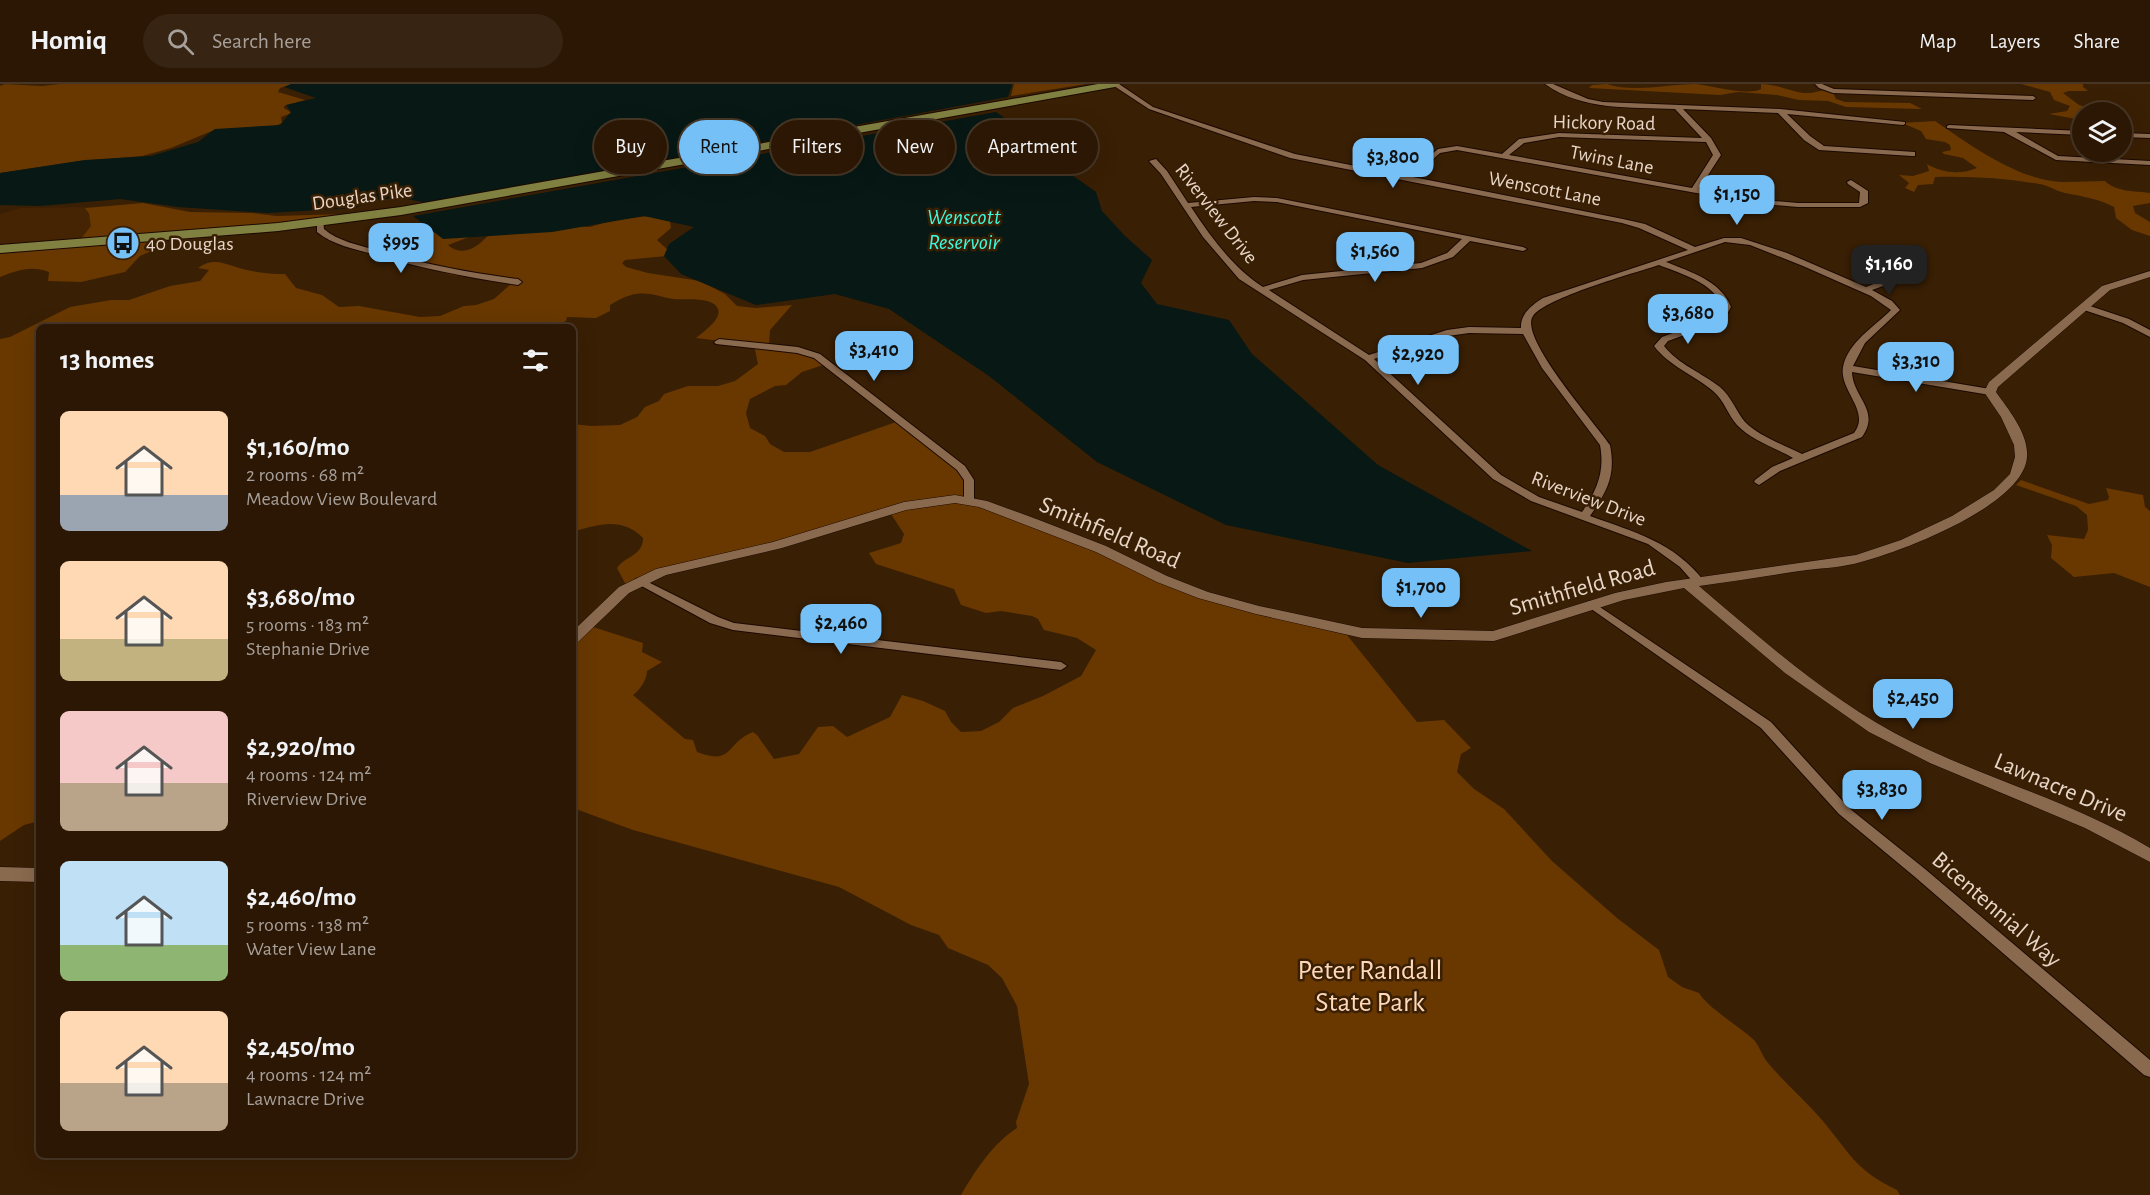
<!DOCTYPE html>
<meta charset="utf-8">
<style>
:root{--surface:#2b1703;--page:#372412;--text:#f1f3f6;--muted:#a69f9a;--line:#473625;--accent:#75c0f6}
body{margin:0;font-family:"Alegreya Sans",sans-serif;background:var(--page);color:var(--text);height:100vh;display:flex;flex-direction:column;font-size:22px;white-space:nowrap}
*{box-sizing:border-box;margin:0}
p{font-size:20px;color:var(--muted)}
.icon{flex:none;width:33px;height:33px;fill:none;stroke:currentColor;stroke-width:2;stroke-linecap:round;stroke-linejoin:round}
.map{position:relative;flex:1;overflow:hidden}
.side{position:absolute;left:36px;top:240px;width:540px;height:834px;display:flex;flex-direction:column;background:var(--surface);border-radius:9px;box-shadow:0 6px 24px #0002,0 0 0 2px var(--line)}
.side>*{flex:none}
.banner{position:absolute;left:594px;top:36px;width:570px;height:54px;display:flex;gap:12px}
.controls{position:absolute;left:2072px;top:18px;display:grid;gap:12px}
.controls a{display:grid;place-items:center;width:60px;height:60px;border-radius:50%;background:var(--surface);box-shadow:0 6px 24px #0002,0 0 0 2px var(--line);font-size:30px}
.price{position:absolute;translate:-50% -51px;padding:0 14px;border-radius:12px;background:var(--accent);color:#111;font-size:20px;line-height:39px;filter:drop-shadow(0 2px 3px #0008)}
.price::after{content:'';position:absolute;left:50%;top:36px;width:18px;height:14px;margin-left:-9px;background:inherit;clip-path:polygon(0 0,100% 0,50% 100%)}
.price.active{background:#222;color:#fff}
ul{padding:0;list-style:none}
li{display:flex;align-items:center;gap:18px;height:150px;padding:0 24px}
li span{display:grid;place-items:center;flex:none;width:168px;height:120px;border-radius:9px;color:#555}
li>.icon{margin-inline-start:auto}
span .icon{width:72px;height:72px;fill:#fffc;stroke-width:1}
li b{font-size:26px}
h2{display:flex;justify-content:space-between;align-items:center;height:72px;padding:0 24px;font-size:26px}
.chip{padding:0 21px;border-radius:27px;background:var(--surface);box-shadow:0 6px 24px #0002,0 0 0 2px var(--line);font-size:21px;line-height:54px}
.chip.active{background:var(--accent);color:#111}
header{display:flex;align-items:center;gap:36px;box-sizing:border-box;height:84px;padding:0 30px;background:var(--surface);border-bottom:2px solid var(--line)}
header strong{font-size:28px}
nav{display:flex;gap:33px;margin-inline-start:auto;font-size:21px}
.search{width:420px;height:54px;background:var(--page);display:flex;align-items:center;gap:15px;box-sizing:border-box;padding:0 21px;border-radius:33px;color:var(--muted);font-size:22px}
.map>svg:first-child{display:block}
.built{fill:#452403}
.green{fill:#693800}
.water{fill:#071815}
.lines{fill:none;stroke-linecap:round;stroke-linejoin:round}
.minor-casing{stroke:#1c0900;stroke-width:2}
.tertiary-casing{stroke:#1c0900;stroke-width:1}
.primary-casing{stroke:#1c0900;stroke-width:2}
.minor{fill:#8a6a4f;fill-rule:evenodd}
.tertiary{fill:#8a6a4f;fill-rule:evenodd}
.primary{fill:#808041;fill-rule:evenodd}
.labels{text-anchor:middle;stroke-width:5;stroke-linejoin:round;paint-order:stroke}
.far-street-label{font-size:20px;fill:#e8d6c8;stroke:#391f04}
.far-poi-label{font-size:20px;fill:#e8d6c8;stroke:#391f04;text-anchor:start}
.far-water-label{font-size:22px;font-style:italic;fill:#3bfae0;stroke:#391f04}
.street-label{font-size:24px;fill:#e8d6c8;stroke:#391f04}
.near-park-label{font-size:28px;fill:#ffd8b9;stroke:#391f04}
</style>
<header>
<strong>Homiq</strong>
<div class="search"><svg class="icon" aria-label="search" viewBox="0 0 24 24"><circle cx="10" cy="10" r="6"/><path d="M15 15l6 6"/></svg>Search here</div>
<nav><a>Map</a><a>Layers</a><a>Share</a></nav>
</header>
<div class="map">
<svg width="2150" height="1111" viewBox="0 0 2150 1111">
<rect width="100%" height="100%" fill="#391f04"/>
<polygon class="built" points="91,123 85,124 91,136 91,143 80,156 0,166 0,130 20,124"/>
<g class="green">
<polygon points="5,0 42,2 60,0 293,0 280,4 278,8 305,16 284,22 284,24 292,29 281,33 282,39 275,42 214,46 171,64 142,72 80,77 0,89 0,2"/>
<polygon points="1014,0 1086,0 1011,12"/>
<path d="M1607,0c28,9 60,0 89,0 17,2 51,12 65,5v-5c18,0 34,10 48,9 8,0 14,-5 23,-2l4,8 9,3 65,1 12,6 -76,-2 -18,-6 -29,-1 -22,-5 -39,-3 -18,3 -131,-7 3,-3z"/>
<polygon points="2021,0 2083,0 2083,3 2088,7 2069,7 2063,9 2079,21 2101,28 2082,28 2082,32 2076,35 2049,30 2067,27 2070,22 2054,16 2050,8"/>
<path d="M1935,37c37,25 82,59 128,61 14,0 28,-1 42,-1 11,11 30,10 45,12v10l-17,3 2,7 15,9v14l-18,-6 -16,-12 -2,-11c-15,-8 -33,-11 -49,-14 -9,-2 -17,-8 -26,-9 -34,-6 -69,-8 -104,-7l-2,7 -15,1 -4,7 -9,-4 4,-5 -10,-8 14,1 16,-5 -2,-7c15,9 34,11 50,4l-14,-10 -19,-4 -2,-2 9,-2 -1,-5 -5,-3 -19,-3 -5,-8 -19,-8z"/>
<path d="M143,119l47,9 62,1 25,3 102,-3 -217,26 -6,10 -16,7 -15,16 -44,10 -33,-1 1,-9c-17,-7 -32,-2 -49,5v-27l80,-10 11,-14 -2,-12 -4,-6z"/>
<path d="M649,132l21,5 1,7 -14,12 11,10 -2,6 -41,4 -3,3 4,4 22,6 52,8 25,13 12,12 19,2 36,-3 -22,25 -1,14 40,10 17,10 -24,8 -16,13 -11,1 -25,13 -4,14 4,15 15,8 5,8 14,8h26l89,-31 72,56 4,13 -3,11 29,10 198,83 131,34v3l17,4 70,87 27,-2 27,28 -10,6 -4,18 17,17 30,20 48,52 65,57 42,32 9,27 14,10 17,6c9,15 40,33 55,47 6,7 8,16 14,23 17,20 37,37 54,57 28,33 33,50 75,70l3,5h-939c14,-24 32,-52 56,-67l-1,-6 13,-38 -12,-78 -15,-28 -14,-13 -40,-17 -9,-13 -28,-10 -72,-38 -206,-57 -60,-22v-162l20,-19 50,16 -1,9 20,10 -15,9c0,9 -8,20 -14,24l52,44 8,1 4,12c37,14 28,-9 56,-20l4,3 17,24 25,-5 19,-27 15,-1 14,11 43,-20 12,-22 21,6 22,10 6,11 10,10 20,-1 18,-9 14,-14 30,-12 38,-20 15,-26 -19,-12 -33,-8 -6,-11 -6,-3 -31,-5 -15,2 -25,-8 -7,-16 -78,-25 -7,-11 32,-10 3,-9 -13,-20 -228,61 -29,13 -9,-5 -8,-15c8,-12 26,-12 26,-30 -21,-21 -44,-14 -70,-6v-108l18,2 29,-1 17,-8 8,-10 14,-6 5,-7 24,-8h30l17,-5 23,-17 -4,-19 -58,-7c7,-6 26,-19 22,-29 -5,-13 -34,-9 -45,-10 -13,-2 -23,-7 -37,-5 -8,1 -18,6 -26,11v6l-14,7 -29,-1 -1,4 -13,6h-514v494l-15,4 -24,16v-502l10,-2 60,-30 41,-7h18l41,-14 30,-5 9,-11 -11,-2c18,-13 31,-1 49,2 13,3 26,4 38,4l11,14 26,7 17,12 20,-1 61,11 20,-1 24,-10 12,-1 18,-6 18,-16 -61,-8 -75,-21 45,-17 10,-12 38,12 -21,8c17,15 34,-2 45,-15l74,-4 23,1 24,-7z"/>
<polygon points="2021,396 2089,420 2108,416 2109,413 2106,404 2143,411 2145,423 2150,427 2150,503 2114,489 2074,493 2051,474 2052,461 2047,451 2084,455 2088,446 2087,431 2076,422 2016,401"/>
</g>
<g class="water">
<polygon points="291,0 1011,0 1012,1 1008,13 427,119 402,114 371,116 356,124 267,129 178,123 120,115 40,122 0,121 0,89 85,76 151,72 198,58 215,45 280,41 291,28 286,21 316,14 284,3"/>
<polygon points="996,28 1013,40 1052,77 1096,108 1102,127 1125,152 1152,176 1141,199 1157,220 1229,236 1252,270 1378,381 1532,467 1408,479 1226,441 1097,378 989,292 889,225 835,210 756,221 681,190 664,172 669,160 694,143 644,132 552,148 443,155 413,132"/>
</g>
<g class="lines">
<g class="minor-casing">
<g id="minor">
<path d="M1111,0h8l34,23 142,47 111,22 32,-27 19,-3 45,8 17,-15 40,-6 143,5 -27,-29c-44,-2 -93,2 -130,-25h8l35,15 15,3 177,7 125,13v2l-2,1 -116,-11 23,22 14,10 91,6v4h-3l-93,-6 -15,-10 -26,-27 -95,-4 28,29 10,17 -22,34 53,10 46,4h61l1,-11 -12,-8 -1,-2 4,-2 17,11v12l-8,4h-62l-46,-4 -295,-53 -17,3 -27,24 210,42 22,5 50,23 29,-9h17l46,15 79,34 33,-13h6v4l-33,12 20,11 8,9 -35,33 -12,23 137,23 5,3 -5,3 -138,-23c1,26 29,38 10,65l-82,34 -21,14 -5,-3 1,-2 17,-13 21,-9c-17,-10 -42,-18 -56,-33 -9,-10 -13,-25 -24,-34 -19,-16 -44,-25 -59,-45l8,-9 55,-20 6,-10c-10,-25 -42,-33 -64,-42 -25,8 -114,33 -126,51 -15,21 63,108 77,129 6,31 -3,46 -20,71 44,16 84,26 114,65l-6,3 -4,-1 -14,-16 -32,-23 -117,-43 -38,-22 -128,-119 -126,-81 -36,-42 -42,-63 -12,-13 7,-2 11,12 21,32 66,-6 23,1 246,49 4,2 -4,2 -53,-10 -17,16 -31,11 -119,12 -34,10 100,65 78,-25 22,-3 52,1c-1,-14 11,-23 22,-30l145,-48 -49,-22 -17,-5 -332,-65 -141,-49zM1559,53l147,5 7,13 -21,33 -183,-33 15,-12zM1254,117l23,1 185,37 -15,14 -26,10 -119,12 -39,12c-31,-20 -52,-50 -72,-80zM1725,158l25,3 53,21 68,30 20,14c-17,17 -43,32 -48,57 -4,24 28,44 11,66l-52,21c-18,-9 -43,-18 -57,-32 -9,-11 -14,-26 -25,-35 -18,-14 -42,-23 -56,-41l4,-5 55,-20 8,-14c-10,-26 -40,-35 -65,-45zM1469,249l54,1 19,34 58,77c5,27 -3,45 -18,67l-43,-15 -38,-22 -127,-116 74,-23z"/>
<polygon points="1815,0 1822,0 1834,5 2033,12 2036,14 2033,16 1833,9 1819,4"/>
<polygon points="1949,41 2082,47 2082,51 2016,48 2058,72 2150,77 2150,81 2056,76 2004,48 1947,44 1947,42"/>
<polygon points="2121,49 2150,50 2150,54 2121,53"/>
<path d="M317,136h6l1,9c14,12 34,16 52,21 47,14 94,23 142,29l4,3 -4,3c-49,-7 -98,-17 -145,-31 -19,-5 -40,-9 -56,-22z"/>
<polygon points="2084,220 2129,235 2150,246 2150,253 2123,239 2081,225 2081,221"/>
<polygon points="719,255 798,263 820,270 965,382 974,396 974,417 969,420 964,417 964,396 957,386 814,274 797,269 716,260 714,258"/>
<polygon points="640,494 718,533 734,539 1061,578 1067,582 1061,586 733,546 710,539 636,499 634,497 636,495"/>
<polygon points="1591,517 1771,638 1849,724 1925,785 2150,976 2150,993 2144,991 1915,793 1839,730 1761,644 1587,522 1585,520 1587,518"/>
</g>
</g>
<g class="tertiary-casing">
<g id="tertiary">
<path d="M2150,187v6l-40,13 -112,97 -2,5c12,17 33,42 31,65 -3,48 -124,94 -166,105 -17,5 -36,6 -54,8 -36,5 -72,11 -108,16 67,57 134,117 213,156 78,38 163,61 238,106v14l-65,-34 -155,-65 -61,-31 -84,-59 -101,-85 -60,12 -130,41 -132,-3 -106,-24 -58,-16 -41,-16 -61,-30 -117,-45 -24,-4 -49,7 -124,38 -116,27 -37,18 -51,49 -5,2v-13l46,-44 37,-18 117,-27 131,-40 51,-7 32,6 52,19 67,26 61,30 41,16 51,14 103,22 131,3 122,-38 51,-11 190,-27 45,-15 51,-24 42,-26 16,-16 5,-17 -1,-12 -13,-28 -17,-25 5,-10 113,-96z"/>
<polygon points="0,783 39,784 39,798 0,797"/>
</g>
</g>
<g class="primary-casing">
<polygon id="primary" points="1098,0 1120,0 1115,3 401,131 278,147 0,169 0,161 278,139 401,123"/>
</g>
<use href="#minor" class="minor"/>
<use href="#tertiary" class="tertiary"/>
<use href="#primary" class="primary"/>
</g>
<defs>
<g id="bus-disc" transform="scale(1.725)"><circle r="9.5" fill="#75c0f6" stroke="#391f04"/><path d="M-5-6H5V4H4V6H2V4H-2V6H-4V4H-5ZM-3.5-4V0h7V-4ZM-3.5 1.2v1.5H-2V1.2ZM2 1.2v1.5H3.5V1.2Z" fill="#111"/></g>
</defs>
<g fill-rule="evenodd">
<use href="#bus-disc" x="123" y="159"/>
</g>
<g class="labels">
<g class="far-street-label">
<text transform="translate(1604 38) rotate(1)" y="7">Hickory Road</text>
<text transform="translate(1612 75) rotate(11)" y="7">Twins Lane</text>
<text transform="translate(1545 104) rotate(11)" y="7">Wenscott Lane</text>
<text transform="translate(362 112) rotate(-8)" y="7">Douglas Pike</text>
<text transform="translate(1217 129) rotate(52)" y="7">Riverview Drive</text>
<text transform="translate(1589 414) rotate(21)" y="7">Riverview Drive</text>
</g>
<g class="far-poi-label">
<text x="146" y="166">40 Douglas</text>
</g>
<g class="far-water-label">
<text x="964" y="140">Wenscott<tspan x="964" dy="25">Reservoir</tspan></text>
</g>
<g class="street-label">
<text transform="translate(1110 448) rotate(23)" y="8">Smithfield Road</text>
<text transform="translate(1582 503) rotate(-16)" y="8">Smithfield Road</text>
<text transform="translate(2061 703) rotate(23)" y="8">Lawnacre Drive</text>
<text transform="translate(1997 825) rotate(41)" y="8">Bicentennial Way</text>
</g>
<g class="near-park-label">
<text x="1370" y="895">Peter Randall<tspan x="1370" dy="32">State Park</tspan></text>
</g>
</g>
</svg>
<div class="controls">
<a><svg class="icon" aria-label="layers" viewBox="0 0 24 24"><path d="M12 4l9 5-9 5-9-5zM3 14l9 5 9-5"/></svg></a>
</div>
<b class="price" style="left:1393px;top:105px">$3,800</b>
<b class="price" style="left:1737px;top:142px">$1,150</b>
<b class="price" style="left:401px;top:190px">$995</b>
<b class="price" style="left:1375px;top:199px">$1,560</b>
<b class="price active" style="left:1889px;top:212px">$1,160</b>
<b class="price" style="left:1688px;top:261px">$3,680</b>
<b class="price" style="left:874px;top:298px">$3,410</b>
<b class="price" style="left:1418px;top:302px">$2,920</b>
<b class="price" style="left:1916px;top:309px">$3,310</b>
<b class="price" style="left:1421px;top:535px">$1,700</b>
<b class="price" style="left:841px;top:571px">$2,460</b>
<b class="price" style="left:1913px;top:646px">$2,450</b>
<b class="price" style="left:1882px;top:737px">$3,830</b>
<div class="banner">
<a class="chip">Buy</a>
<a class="chip active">Rent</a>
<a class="chip">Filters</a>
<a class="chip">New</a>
<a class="chip">Apartment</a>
</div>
<section class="side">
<h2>13 homes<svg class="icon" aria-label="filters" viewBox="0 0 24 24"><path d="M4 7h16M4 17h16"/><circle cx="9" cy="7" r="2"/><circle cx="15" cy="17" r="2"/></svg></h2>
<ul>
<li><span style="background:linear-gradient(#ffd9b3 70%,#9aa5b1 0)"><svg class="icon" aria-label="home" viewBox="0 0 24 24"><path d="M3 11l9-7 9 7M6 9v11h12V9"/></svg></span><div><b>$1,160/mo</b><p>2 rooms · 68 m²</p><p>Meadow View Boulevard</p></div></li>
<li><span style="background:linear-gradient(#ffd9b3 65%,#c2b280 0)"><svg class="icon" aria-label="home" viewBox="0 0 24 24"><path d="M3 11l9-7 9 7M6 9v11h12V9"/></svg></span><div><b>$3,680/mo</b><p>5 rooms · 183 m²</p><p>Stephanie Drive</p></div></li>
<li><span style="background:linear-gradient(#f6c9c9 60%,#b9a48a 0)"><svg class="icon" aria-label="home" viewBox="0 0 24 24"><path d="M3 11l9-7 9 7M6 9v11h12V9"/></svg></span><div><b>$2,920/mo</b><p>4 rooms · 124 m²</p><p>Riverview Drive</p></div></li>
<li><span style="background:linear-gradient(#bfe0f5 70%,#8fb573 0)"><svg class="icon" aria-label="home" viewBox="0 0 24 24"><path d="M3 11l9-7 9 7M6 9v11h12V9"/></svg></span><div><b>$2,460/mo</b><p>5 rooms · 138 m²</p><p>Water View Lane</p></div></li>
<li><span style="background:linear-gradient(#ffd9b3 60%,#b9a48a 0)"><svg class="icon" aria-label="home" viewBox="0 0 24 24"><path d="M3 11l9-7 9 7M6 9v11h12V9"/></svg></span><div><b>$2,450/mo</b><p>4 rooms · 124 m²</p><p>Lawnacre Drive</p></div></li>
</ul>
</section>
</div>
